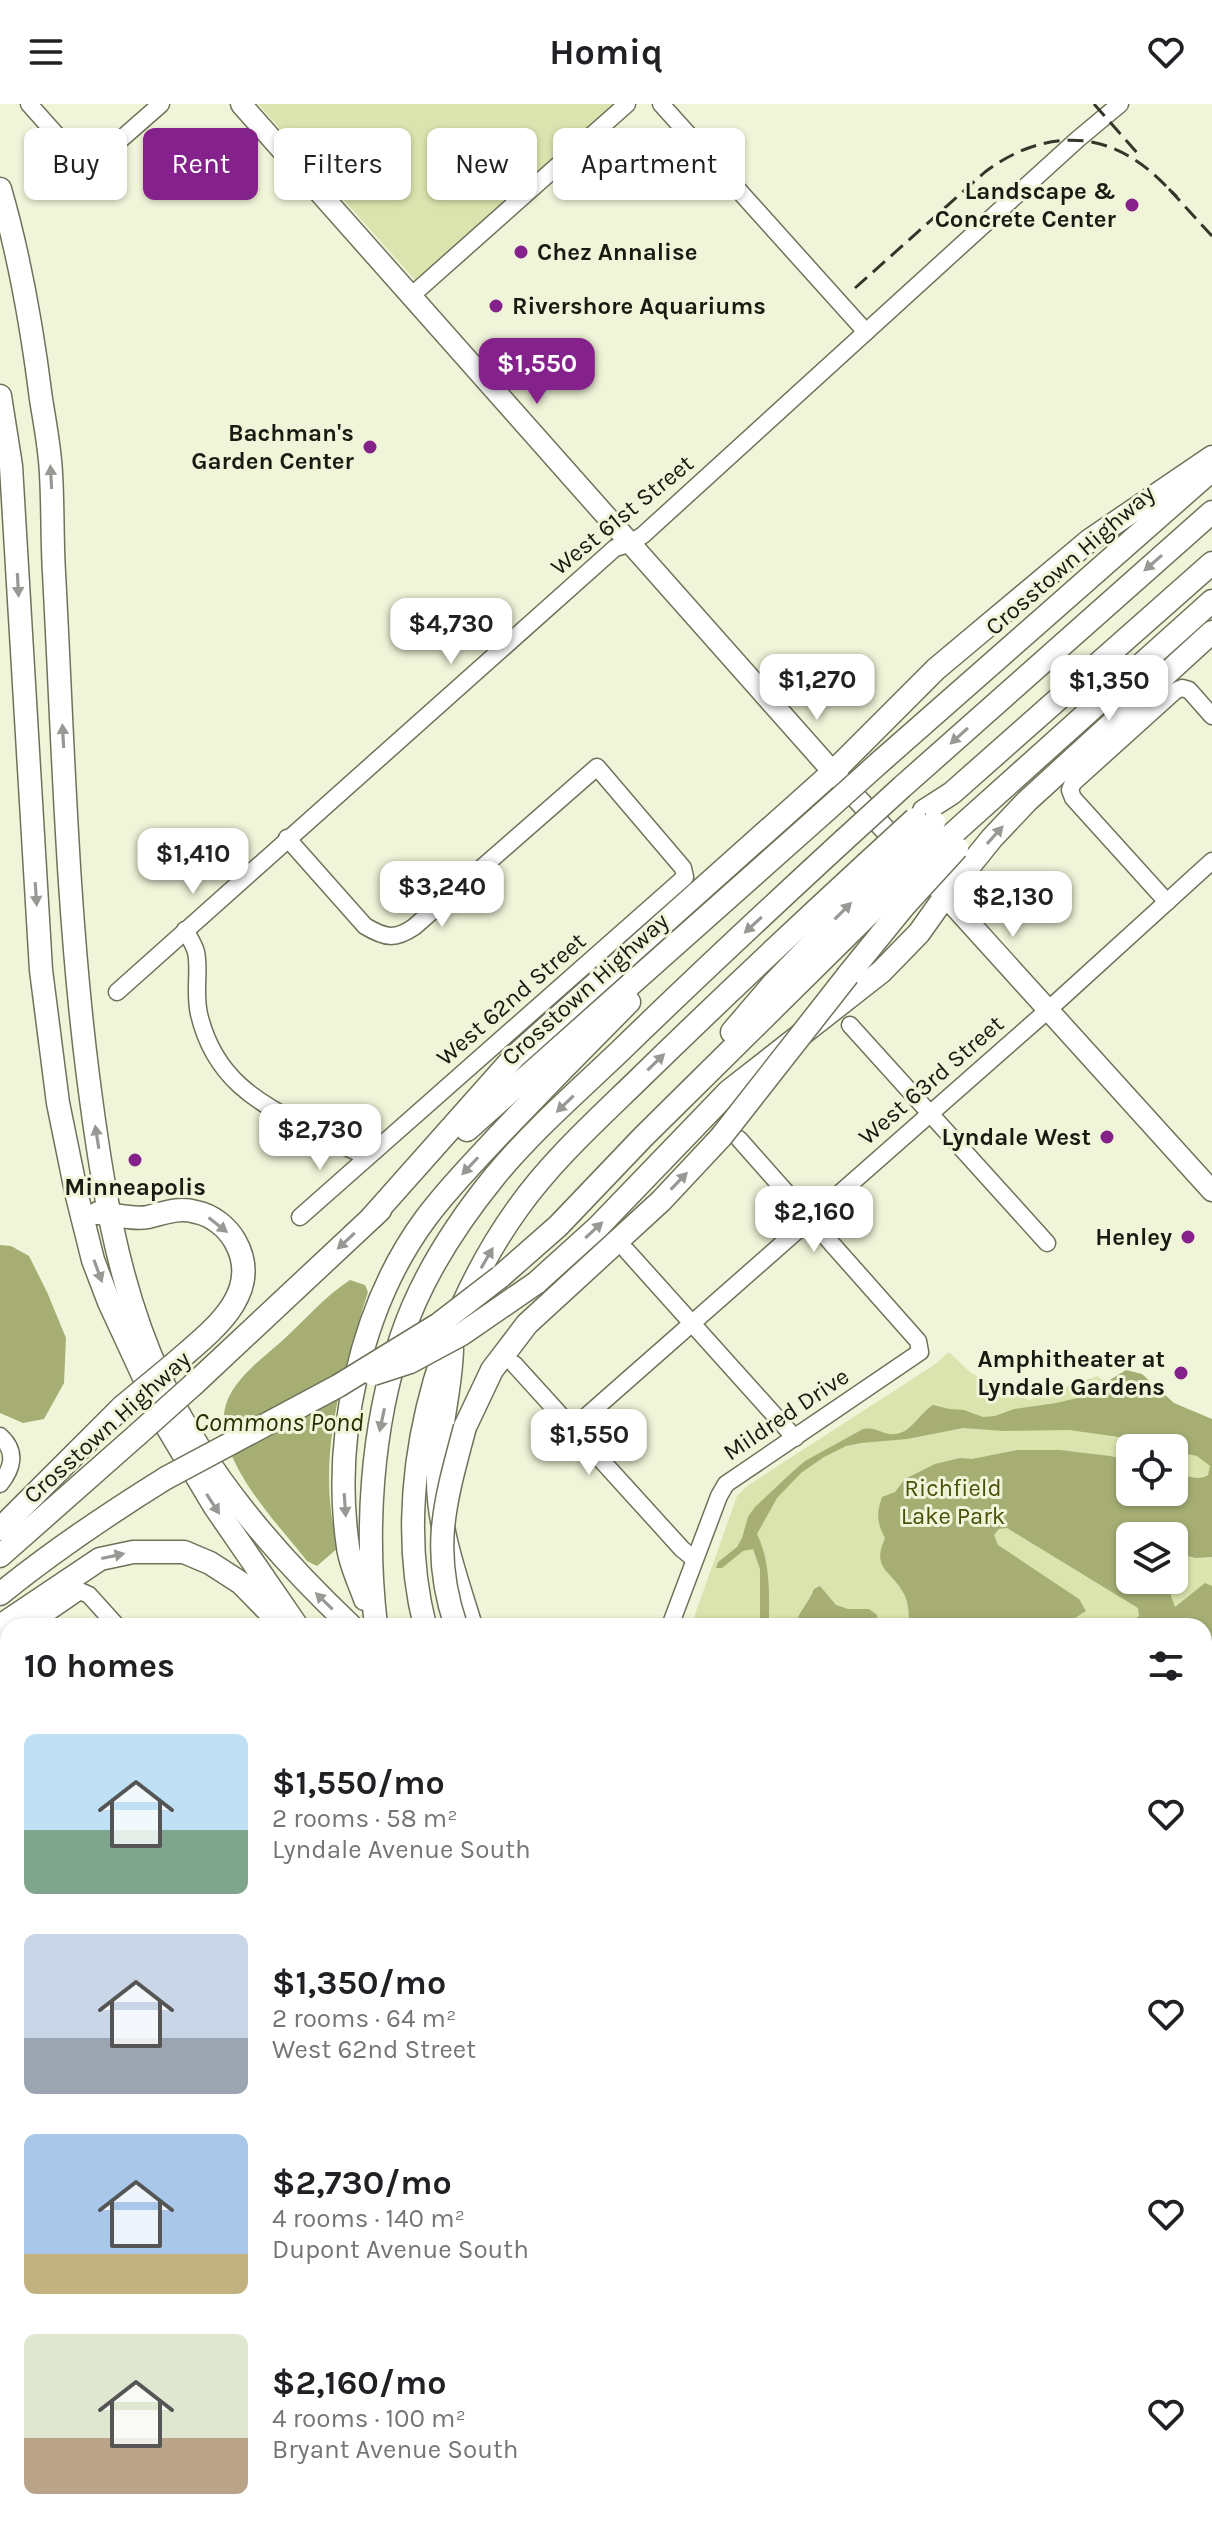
<!DOCTYPE html>
<meta charset="utf-8">
<style>
:root{--surface:#fff;--page:#f6f6f6;--text:#202124;--muted:#757577;--accent:#84218a}
body{margin:0;font-family:Karla,sans-serif;background:var(--page);color:var(--text);height:100vh;display:flex;flex-direction:column;font-size:30px;white-space:nowrap}
*{box-sizing:border-box;margin:0}
p{font-size:26px;color:var(--muted)}
.icon{flex:none;width:44px;height:44px;fill:none;stroke:currentColor;stroke-width:2;stroke-linecap:round;stroke-linejoin:round}
.map{position:relative;flex:1;overflow:hidden}
.drawer{position:absolute;left:0px;top:1514px;width:1212px;height:914px;display:flex;flex-direction:column;background:var(--surface);border-radius:24px 24px 0 0;box-shadow:0 2px 6px #0004}
.drawer>*{flex:none}
.banner{position:absolute;left:24px;top:24px;width:800px;height:72px;display:flex;gap:16px}
.fabs{position:absolute;left:1116px;top:1330px;display:grid;gap:16px}
.fabs a{display:grid;place-items:center;width:72px;height:72px;border-radius:12px;background:var(--surface);box-shadow:0 2px 6px #0004;font-size:40px}
.price{position:absolute;translate:-50% -68px;padding:0 18px;border-radius:16px;background:#fff;color:#222;font-size:26px;line-height:52px;filter:drop-shadow(0 2px 4px #0008)}
.price::after{content:'';position:absolute;left:50%;top:48px;width:24px;height:18px;margin-left:-12px;background:inherit;clip-path:polygon(0 0,100% 0,50% 100%)}
.price.on{background:var(--accent);color:#fff}
ul{padding:0;list-style:none}
li{display:flex;align-items:center;gap:24px;height:200px;padding:0 24px}
li span{display:grid;place-items:center;flex:none;width:224px;height:160px;border-radius:12px;color:#555}
li>.icon{margin-inline-start:auto}
span .icon{width:96px;height:96px;fill:#fffc;stroke-width:1}
li b{font-size:34px}
h2{display:flex;justify-content:space-between;align-items:center;height:96px;padding:0 24px;font-size:34px}
.tag{padding:0 28px;border-radius:12px;background:var(--surface);box-shadow:0 2px 6px #0004;font-size:28px;line-height:72px}
.tag.on{background:var(--accent);color:#fff}
header{display:flex;justify-content:space-between;align-items:center;height:104px;padding:0 24px;background:var(--surface);font-size:36px;font-weight:700}
.map>svg:first-child{display:block}
.green{fill:#dbe3ae;fill-rule:evenodd}
.water{fill:#a6ae74}
.lines{fill:none;stroke-linecap:round;stroke-linejoin:round}
.minor-casing{stroke:#6f725a;stroke-width:19}
.major-casing{stroke:#6f725a;stroke-width:23}
.highway-casing{stroke:#6f725a;stroke-width:25}
.minor{stroke:#fff;stroke-width:16}
.major{stroke:#fff;stroke-width:20}
.highway{stroke:#fff;stroke-width:22}
.rail{stroke:#34362a;stroke-width:3;stroke-dasharray:16 8;stroke-linecap:butt}
.highway-bridge-casing{stroke:#6f725a;stroke-width:25;stroke-linecap:butt}
.highway-bridge{stroke:#fff;stroke-width:22}
.oneway{fill:#989894}
.poi-dot{fill:#84218a;stroke:#f0f5d9;stroke-width:3}
.labels{text-anchor:middle;stroke-width:6;stroke-linejoin:round;paint-order:stroke}
.poi-label{font-size:24px;font-weight:bold;fill:#191a11;stroke:#f0f5d9;text-anchor:end}
.street-label{font-size:24px;fill:#191a11;stroke:#f0f5d9}
.park-label{font-size:24px;fill:#4a5009;stroke:#f0f5d9}
.water-label{font-size:26px;font-style:italic;fill:#292d00;stroke:#f0f5d9}
</style>
<header><svg class="icon" aria-label="menu" viewBox="0 0 24 24"><path d="M4 6h16M4 12h16M4 18h16"/></svg>Homiq<svg class="icon" aria-label="heart" viewBox="0 0 24 24"><path d="M12 20l-8-8c-3-5 5-10 8-4 3-6 11-1 8 4z"/></svg></header>
<div class="map">
<svg width="1212" height="2427" viewBox="0 0 1212 2427">
<rect width="100%" height="100%" fill="#f0f5d9"/>
<g class="green">
<polygon points="258,0 613,0 416,177"/>
<path d="M949,1248l22,21 58,27 68,-24 115,78v372l-8,3v-203h-513l46,-130 10,-10 187,-121zM1130,1344h44v44h-44zM1130,1432h44v44h-44z"/>
</g>
<g class="water">
<polygon points="0,1141 11,1142 29,1152 47,1188 66,1234 64,1279 44,1315 23,1319 0,1309"/>
<path d="M350,1176l15,5 3,7c-22,70 -46,145 -37,219 1,12 5,25 8,36l-22,19 -10,-5c-30,-39 -107,-115 -76,-168 11,-20 34,-37 51,-52 22,-20 43,-45 68,-61z"/>
<path d="M1126,1266l16,4 32,29 38,16v138l-17,1 -16,-5 -5,12v-29h-44v44h42l-1,16 4,11 30,-24 7,3v65l-2,1 -3,24 5,7v34l-8,1v-92h-77l12,-10 -1,-8 -131,-80 -8,1 -5,6 4,10 81,54 7,12 -24,15h-153c0,-10 0,-23 -5,-32 -13,-25 -33,-24 -19,-56 -8,-15 -9,-24 -3,-41l13,-5 10,-13 30,-15 25,-6 12,1 45,-9h43l50,6 20,5v31h44v-20c11,3 24,10 34,3l2,-9 -13,-10 -23,-5v-3h-11l-44,-11 -50,-7 -65,1 -41,-3 -56,11 -46,4 -15,3 -22,11 -23,16 -24,25 -20,36c14,29 12,60 12,92h-9v-57l-7,-20 -10,2 -21,17h-6l2,-6 19,-15 5,-9 6,-21 7,-10 35,-33 15,-13 58,-32c11,-2 16,3 26,5 21,3 29,-20 44,-29l16,4 15,1 19,7 12,-1 19,-7 42,-6 26,-6z"/>
<path d="M820,1482l16,19 12,4h21l8,6 2,11h-84c3,-14 14,-23 19,-37z"/>
</g>
<g class="lines">
<g class="minor-casing">
<g id="minor">
<polyline points="29,0 87,65 161,0"/>
<polyline points="661,0 866,228"/>
<polyline points="411,192 627,0"/>
<path d="M287,734l78,88c20,12 30,14 49,1l183,-160 86,101 2,9 -385,340"/>
<polyline points="1167,798 1073,694 1070,686 1073,679 1175,587 1182,584 1189,586 1212,612"/>
<path d="M185,826c3,6 9,14 11,22 4,18 -2,40 3,62 15,64 57,88 111,115 19,10 37,19 56,27"/>
<polyline points="117,888 615,444 629,440 643,431 1078,35 1120,0"/>
<polyline points="850,921 1047,1139"/>
<polyline points="627,1147 795,1334"/>
<polyline points="514,1260 682,1445 694,1455"/>
<polyline points="573,1324 1048,906 1212,757"/>
<path d="M0,1332c17,15 13,32 0,48"/>
<polyline points="29,1522 80,1487 89,1491 117,1522"/>
<polyline points="670,1522 719,1392 726,1380 920,1248 918,1237 739,1035"/>
<polyline points="0,1542 8,1537"/>
<polyline points="0,1630 8,1639"/>
<polyline points="1207,1821 1212,1819"/>
<polyline points="0,1830 8,1823"/>
<polyline points="0,1863 8,1872"/>
<polyline points="0,2100 8,2108"/>
<polyline points="1204,2245 1212,2253"/>
<polyline points="0,2253 8,2246"/>
<polyline points="0,2336 8,2345"/>
<polyline points="76,2420 83,2427"/>
<polyline points="505,2420 511,2427"/>
<polyline points="719,2420 726,2427"/>
<polyline points="933,2420 940,2427"/>
<polyline points="280,2427 288,2420"/>
</g>
</g>
<g class="major-casing">
<g id="major">
<polyline points="241,0 833,668 1212,1087"/>
<polyline points="1204,2011 1212,2005"/>
<polyline points="1204,2037 1212,2029"/>
<polyline points="756,2427 764,2420"/>
<polyline points="784,2427 792,2420"/>
</g>
</g>
<g class="highway-casing">
<g id="highway">
<path d="M0,85c20,69 32,138 41,210 4,25 9,50 10,75 2,33 1,66 3,99 9,167 13,338 34,503 13,102 29,210 73,303 45,95 114,175 190,247"/>
<polyline points="0,292 11,362 41,866 58,999 77,1092 93,1156 109,1198 166,1321 215,1403 297,1522"/>
<polyline points="880,658 1205,372"/>
<polyline points="902,683 1212,408"/>
<polyline points="924,707 952,689 1212,459"/>
<polyline points="948,734 1212,497"/>
<polyline points="848,871 904,802"/>
<polyline points="732,928 773,880 877,773"/>
<polyline points="467,1026 821,711"/>
<path d="M98,1109c15,1 35,7 50,4 17,-4 30,-10 48,-5 16,3 31,15 39,29 30,53 -26,92 -60,122"/>
<polyline points="372,1113 515,952 833,668 936,565 1090,436 1212,353"/>
<polyline points="500,1173 558,1122 643,1033 891,788"/>
<polyline points="536,1179 598,1123 729,987 881,868 919,829 946,791 992,734 1027,697 1212,528"/>
<path d="M452,1245c-1,45 -16,90 -14,134 1,48 19,97 33,143"/>
<polyline points="194,1280 380,1106"/>
<polyline points="465,1323 492,1266 527,1220 661,1097 721,1033"/>
<polyline points="0,1425 122,1303"/>
<polyline points="0,1452 137,1331"/>
<path d="M0,1490c53,-43 108,-80 166,-116"/>
<path d="M365,1495c-6,-17 -15,-35 -17,-52 -16,-108 12,-240 78,-329 23,-31 50,-58 76,-86 42,-44 84,-87 127,-130"/>
<polyline points="0,1522 100,1455 133,1448 184,1448 210,1459 241,1479 283,1522"/>
<path d="M376,1522c-11,-95 -5,-196 25,-288 19,-58 55,-114 94,-162 37,-45 82,-84 124,-124 74,-72 149,-142 225,-212"/>
<path d="M425,1522c-35,-138 11,-304 93,-418 35,-49 81,-90 124,-132 74,-72 148,-142 224,-212"/>
<polyline points="1204,2417 1209,2427"/>
<polyline points="1051,2420 1057,2427"/>
<polyline points="1072,2420 1079,2427"/>
<polyline points="1106,2420 1112,2427"/>
<polyline points="1147,2420 1151,2427"/>
</g>
</g>
<use href="#minor" class="minor"/>
<use href="#major" class="major"/>
<use href="#highway" class="highway"/>
<g class="rail">
<polyline points="1094,0 1140,52"/>
<polyline points="1169,85 1212,132"/>
<path d="M855,184l130,-116c45,-34 101,-45 150,-12 16,10 29,24 42,37"/>
</g>
<g class="highway-bridge-casing">
<g id="highway-bridge">
<polyline points="821,711 880,658"/>
<polyline points="844,736 902,683"/>
<polyline points="866,760 915,715"/>
<polyline points="877,773 934,718"/>
<polyline points="891,788 948,734"/>
<polyline points="904,802 957,744"/>
<polyline points="721,1033 848,871"/>
<polyline points="373,1270 410,1258 462,1230 536,1179"/>
<polyline points="122,1303 175,1259"/>
<polyline points="137,1331 194,1280"/>
<polyline points="166,1374 338,1282 439,1220 500,1173"/>
<path d="M456,1522c-26,-77 -11,-124 9,-199"/>
</g>
</g>
<use href="#highway-bridge" class="highway-bridge"/>
</g>
<defs><path id="oneway-solid" d="M-6-.8H1V-3.2L6.5 0L1 3.2V.8H-6Z" transform="scale(2)"/></defs>
<g class="oneway">
<use href="#oneway-solid" transform="translate(51 373) rotate(-93)"/>
<use href="#oneway-solid" transform="translate(1153 459) rotate(139)"/>
<use href="#oneway-solid" transform="translate(18 481) rotate(87)"/>
<use href="#oneway-solid" transform="translate(63 632) rotate(-93)"/>
<use href="#oneway-solid" transform="translate(959 632) rotate(138)"/>
<use href="#oneway-solid" transform="translate(995 731) rotate(-48)"/>
<use href="#oneway-solid" transform="translate(36 790) rotate(86)"/>
<use href="#oneway-solid" transform="translate(843 807) rotate(-45)"/>
<use href="#oneway-solid" transform="translate(753 821) rotate(137)"/>
<use href="#oneway-solid" transform="translate(656 958) rotate(-44)"/>
<use href="#oneway-solid" transform="translate(565 1000) rotate(136)"/>
<use href="#oneway-solid" transform="translate(97 1033) rotate(-99)"/>
<use href="#oneway-solid" transform="translate(470 1062) rotate(133)"/>
<use href="#oneway-solid" transform="translate(679 1077) rotate(-46)"/>
<use href="#oneway-solid" transform="translate(218 1121) rotate(38)"/>
<use href="#oneway-solid" transform="translate(594 1126) rotate(-43)"/>
<use href="#oneway-solid" transform="translate(346 1137) rotate(137)"/>
<use href="#oneway-solid" transform="translate(487 1154) rotate(-60)"/>
<use href="#oneway-solid" transform="translate(98 1167) rotate(70)"/>
<use href="#oneway-solid" transform="translate(382 1316) rotate(102)"/>
<use href="#oneway-solid" transform="translate(213 1400) rotate(57)"/>
<use href="#oneway-solid" transform="translate(345 1401) rotate(86)"/>
<use href="#oneway-solid" transform="translate(113 1452) rotate(-12)"/>
<use href="#oneway-solid" transform="translate(324 1497) rotate(-136)"/>
</g>
<g class="poi-dot">
<circle cx="1132" cy="101" r="8"/>
<circle cx="521" cy="148" r="8"/>
<circle cx="496" cy="202" r="8"/>
<circle cx="370" cy="343" r="8"/>
<circle cx="1107" cy="1033" r="8"/>
<circle cx="135" cy="1056" r="8"/>
<circle cx="1188" cy="1133" r="8"/>
<circle cx="1181" cy="1269" r="8"/>
</g>
<g class="labels">
<g class="poi-label">
<text x="1116" y="95">Landscape &amp;<tspan x="1116" dy="28">Concrete Center</tspan></text>
<text x="537" y="156" text-anchor="start">Chez Annalise</text>
<text x="512" y="210" text-anchor="start">Rivershore Aquariums</text>
<text x="354" y="337">Bachman's<tspan x="354" dy="28">Garden Center</tspan></text>
<text x="1091" y="1041">Lyndale West</text>
<text x="135" y="1091" text-anchor="middle">Minneapolis</text>
<text x="1172" y="1141">Henley</text>
<text x="1165" y="1263">Amphitheater at<tspan x="1165" dy="28">Lyndale Gardens</tspan></text>
</g>
<g class="street-label">
<text transform="translate(622 411) rotate(-39)" y="8">West 61st Street</text>
<text transform="translate(1070 456) rotate(-41)" y="8">Crosstown Highway</text>
<text transform="translate(585 885) rotate(-42)" y="8">Crosstown Highway</text>
<text transform="translate(511 895) rotate(-41)" y="8">West 62nd Street</text>
<text transform="translate(931 976) rotate(-41)" y="8">West 63rd Street</text>
<text transform="translate(786 1310) rotate(-34)" y="8">Mildred Drive</text>
<text transform="translate(107 1323) rotate(-42)" y="8">Crosstown Highway</text>
</g>
<g class="park-label">
<text x="953" y="1392">Richfield<tspan x="953" dy="28">Lake Park</tspan></text>
</g>
<g class="water-label">
<text x="279" y="1327">Commons Pond</text>
</g>
</g>
</svg>
<div class="fabs">
<a><svg class="icon" aria-label="locate" viewBox="0 0 24 24"><circle cx="12" cy="12" r="6"/><path d="M12 2v4M12 18v4M2 12h4M18 12h4"/></svg></a>
<a><svg class="icon" aria-label="layers" viewBox="0 0 24 24"><path d="M12 4l9 5-9 5-9-5zM3 14l9 5 9-5"/></svg></a>
</div>
<b class="price on" style="left:537px;top:302px">$1,550</b>
<b class="price" style="left:451px;top:562px">$4,730</b>
<b class="price" style="left:817px;top:618px">$1,270</b>
<b class="price" style="left:1109px;top:619px">$1,350</b>
<b class="price" style="left:193px;top:792px">$1,410</b>
<b class="price" style="left:442px;top:825px">$3,240</b>
<b class="price" style="left:1013px;top:835px">$2,130</b>
<b class="price" style="left:320px;top:1068px">$2,730</b>
<b class="price" style="left:814px;top:1150px">$2,160</b>
<b class="price" style="left:589px;top:1373px">$1,550</b>
<div class="banner">
<a class="tag">Buy</a>
<a class="tag on">Rent</a>
<a class="tag">Filters</a>
<a class="tag">New</a>
<a class="tag">Apartment</a>
</div>
<section class="drawer">
<h2>10 homes<svg class="icon" aria-label="filters" viewBox="0 0 24 24"><path d="M4 7h16M4 17h16"/><circle cx="9" cy="7" r="2"/><circle cx="15" cy="17" r="2"/></svg></h2>
<ul>
<li><span style="background:linear-gradient(#bfe0f5 60%,#7fa58c 0)"><svg class="icon" aria-label="home" viewBox="0 0 24 24"><path d="M3 11l9-7 9 7M6 9v11h12V9"/></svg></span><div><b>$1,550/mo</b><p>2 rooms · 58 m²</p><p>Lyndale Avenue South</p></div><svg class="icon" aria-label="heart" viewBox="0 0 24 24"><path d="M12 20l-8-8c-3-5 5-10 8-4 3-6 11-1 8 4z"/></svg></li>
<li><span style="background:linear-gradient(#c9d6e8 65%,#9aa5b1 0)"><svg class="icon" aria-label="home" viewBox="0 0 24 24"><path d="M3 11l9-7 9 7M6 9v11h12V9"/></svg></span><div><b>$1,350/mo</b><p>2 rooms · 64 m²</p><p>West 62nd Street</p></div><svg class="icon" aria-label="heart" viewBox="0 0 24 24"><path d="M12 20l-8-8c-3-5 5-10 8-4 3-6 11-1 8 4z"/></svg></li>
<li><span style="background:linear-gradient(#a9c7e8 75%,#c2b280 0)"><svg class="icon" aria-label="home" viewBox="0 0 24 24"><path d="M3 11l9-7 9 7M6 9v11h12V9"/></svg></span><div><b>$2,730/mo</b><p>4 rooms · 140 m²</p><p>Dupont Avenue South</p></div><svg class="icon" aria-label="heart" viewBox="0 0 24 24"><path d="M12 20l-8-8c-3-5 5-10 8-4 3-6 11-1 8 4z"/></svg></li>
<li><span style="background:linear-gradient(#dfe7d0 65%,#b9a48a 0)"><svg class="icon" aria-label="home" viewBox="0 0 24 24"><path d="M3 11l9-7 9 7M6 9v11h12V9"/></svg></span><div><b>$2,160/mo</b><p>4 rooms · 100 m²</p><p>Bryant Avenue South</p></div><svg class="icon" aria-label="heart" viewBox="0 0 24 24"><path d="M12 20l-8-8c-3-5 5-10 8-4 3-6 11-1 8 4z"/></svg></li>
</ul>
</section>
</div>
